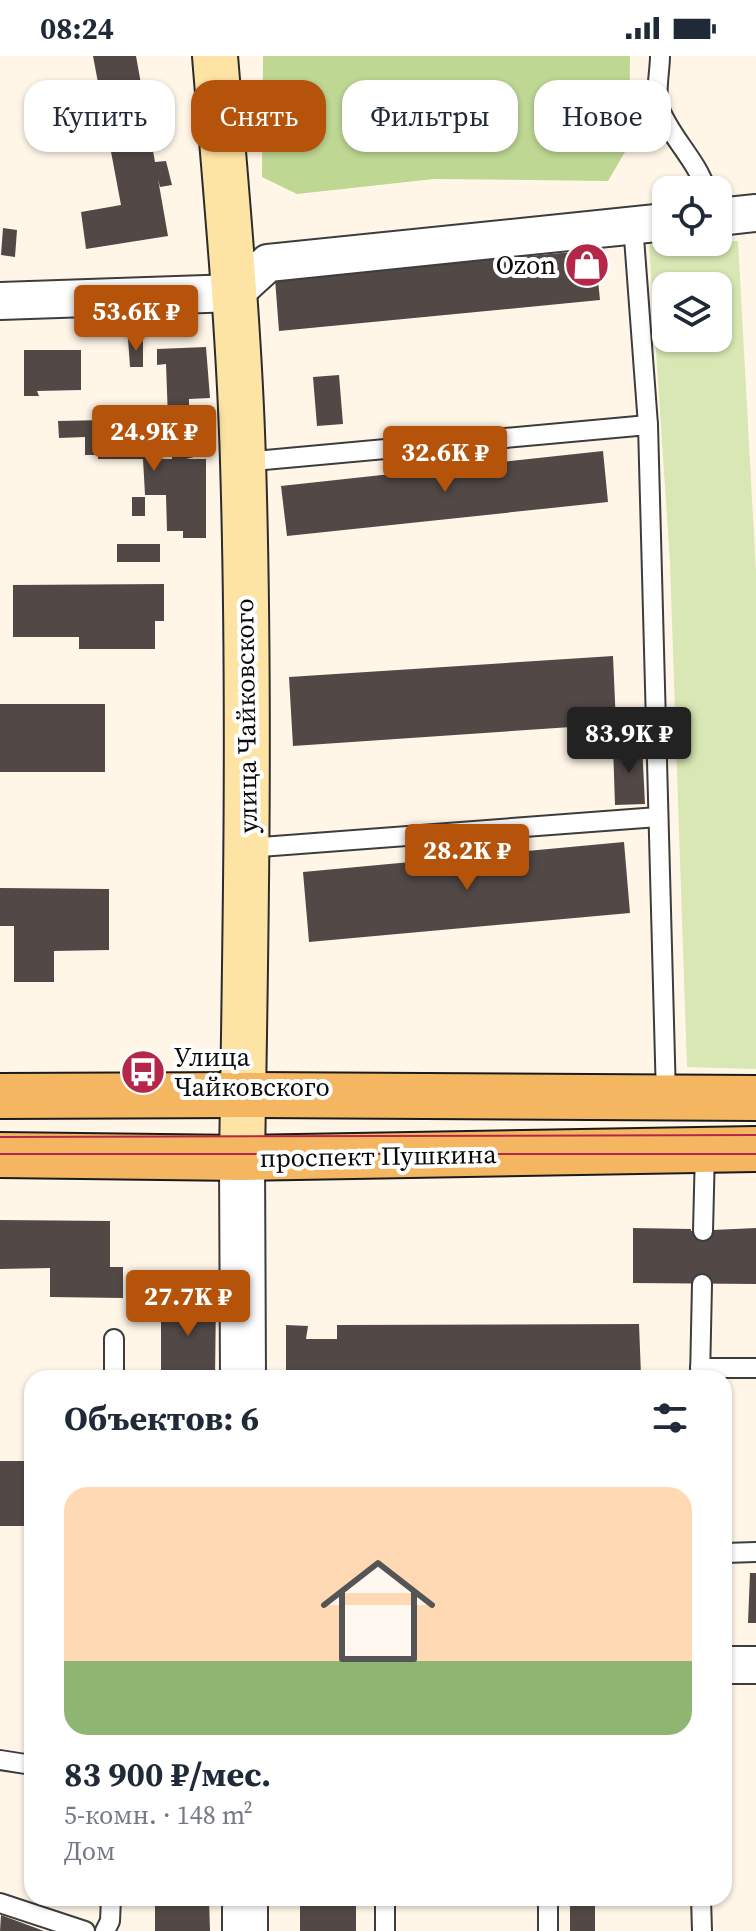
<!DOCTYPE html>
<html lang="ru">
<meta charset="utf-8">
<style>
:root{--surface:#fff;--page:#f2f2f3;--text:#1f2937;--muted:#747a83;--accent:#b45309}
body{margin:0;font-family:"Source Serif 4",serif;background:var(--page);color:var(--text);height:100vh;display:flex;flex-direction:column;font-size:30px;white-space:nowrap}
*{box-sizing:border-box;margin:0}
p{font-size:26px;color:var(--muted)}
.icon{flex:none;width:44px;height:44px;fill:none;stroke:currentColor;stroke-width:2;stroke-linecap:round;stroke-linejoin:round}
.map{position:relative;flex:1;overflow:hidden}
.sheet{position:absolute;left:24px;top:1314px;width:708px;height:536px;display:flex;flex-direction:column;background:var(--surface);border-radius:24px;box-shadow:0 2px 6px #0004}
.sheet>*{flex:none}
.hud{position:absolute;left:24px;top:24px;width:708px;height:72px;display:flex;gap:16px}
.controls{position:absolute;left:652px;top:120px;display:grid;gap:16px}
.controls a{display:grid;place-items:center;width:80px;height:80px;border-radius:16px;background:var(--surface);box-shadow:0 2px 6px #0004;font-size:40px}
.price{position:absolute;translate:-50% -68px;padding:0 18px;border-radius:8px;background:var(--accent);color:#fff;font-size:26px;line-height:52px;filter:drop-shadow(0 2px 4px #0008)}
.price::after{content:'';position:absolute;left:50%;top:48px;width:24px;height:18px;margin-left:-12px;background:inherit;clip-path:polygon(0 0,100% 0,50% 100%)}
.price.selected{background:#222;color:#fff}
ul{padding:0;list-style:none}
li{display:grid;align-content:center;gap:16px;height:424px;padding:0 40px}
li span{display:grid;place-items:center;height:248px;border-radius:24px;color:#555}
li>.icon{margin-inline-start:auto}
span .icon{width:144px;height:144px;fill:#fffc;stroke-width:1}
li b{font-size:34px}
h2{display:flex;justify-content:space-between;align-items:center;height:96px;padding:0 40px;font-size:34px}
.tag{padding:0 28px;border-radius:24px;background:var(--surface);box-shadow:0 2px 6px #0004;font-size:28px;line-height:72px}
.tag.selected{background:var(--accent);color:#fff}
.status{display:flex;justify-content:space-between;align-items:center;height:56px;padding:0 40px;background:var(--surface);direction:ltr}
.status svg{height:22px;fill:currentColor}
.map>svg:first-child{display:block}
.green{fill:#d8e7b3;fill-rule:evenodd}
.forest{fill:#bed793}
.building{fill:#524947}
.lines{fill:none;stroke-linecap:round;stroke-linejoin:round}
.service-casing{stroke:#3d3d3d;stroke-width:22}
.minor-casing{stroke:#3d3d3d;stroke-width:40}
.tertiary-casing{stroke:#3d3d3d;stroke-width:48}
.secondary-casing{stroke:#2c2c2c;stroke-width:48}
.primary-casing{stroke:#1b1b1b;stroke-width:48}
.service{stroke:#fff;stroke-width:18}
.minor{stroke:#fff;stroke-width:36}
.tertiary{stroke:#fff;stroke-width:44}
.secondary{stroke:#fde3a4;stroke-width:44}
.primary{stroke:#f5b661;stroke-width:44}
.tram{stroke:#b52748;stroke-width:2}
.labels{text-anchor:middle;stroke-width:8;stroke-linejoin:round;paint-order:stroke}
.poi-label{font-size:26px;fill:#0a0a0a;stroke:#fff;text-anchor:end}
.street-label{font-size:26px;fill:#0a0a0a;stroke:#fff}
</style>
<div class="status"><b>08:24</b><svg viewBox="0 0 49 12"><path d="M0 12V9h3v3zM5 12V6h3v6zM10 12V3h3v9zM15 12V0h3v12zM26 1h20v11H26zM47 4h2v5h-2z"/></svg></div>
<div class="map">
<svg width="756" height="1875" viewBox="0 0 756 1875">
<rect width="100%" height="100%" fill="#fff6e8"/>
<path class="green" d="M738,185l18,331v497l-69,-2 -17,-504 -21,-319zM666,230h52v52h-52z"/>
<polygon class="forest" points="263,0 630,0 629,89 608,125 434,123 297,138 262,121"/>
<g class="building">
<polygon points="93,0 136,0 155,106 166,105 172,129 160,131 158,123 168,180 86,193 81,156 121,149"/>
<polygon points="3,172 17,174 15,201 1,199"/>
<polygon points="595,194 600,244 279,275 275,223"/>
<polygon points="128,283 143,283 143,311 130,311"/>
<polygon points="206,291 210,342 189,343 189,363 168,363 166,308 157,309 157,293"/>
<polygon points="24,294 81,294 81,334 37,335 39,340 24,340"/>
<polygon points="339,319 343,368 317,370 313,321"/>
<polygon points="213,363 213,380 198,380 198,364"/>
<polygon points="104,364 104,381 155,380 157,403 172,403 172,392 192,392 194,401 186,403 206,403 206,482 183,482 183,475 167,475 166,439 145,439 143,403 98,403 98,399 85,399 85,381 59,382 58,365"/>
<polygon points="603,395 608,446 287,480 281,430"/>
<rect x="132" y="441" width="13" height="19"/>
<rect x="117" y="488" width="43" height="18"/>
<polygon points="164,528 164,565 155,565 155,593 79,593 79,581 13,581 13,529"/>
<polygon points="613,600 616,668 293,690 289,621"/>
<rect x="0" y="648" width="105" height="68"/>
<polygon points="642,688 645,748 615,749 613,689"/>
<polygon points="624,786 630,857 309,886 303,816"/>
<polygon points="0,832 109,833 109,894 54,895 54,926 14,926 14,870 0,870"/>
<polygon points="0,1164 110,1165 110,1211 123,1211 123,1242 50,1241 50,1212 0,1213"/>
<polygon points="633,1172 691,1173 691,1175 756,1172 756,1228 633,1227"/>
<polygon points="216,1242 215,1322 161,1322 161,1243"/>
<polygon points="639,1268 641,1319 286,1322 286,1269 308,1270 306,1283 337,1283 337,1269"/>
<rect x="0" y="1405" width="32" height="65"/>
<polygon points="750,1517 756,1517 756,1567 748,1567"/>
<polygon points="155,1842 209,1842 210,1875 155,1875"/>
<rect x="300" y="1842" width="56" height="33"/>
<rect x="570" y="1842" width="25" height="33"/>
<polygon points="1,1859 44,1875 0,1875"/>
</g>
<g class="lines">
<g class="service-casing">
<g id="service">
<path d="M660,0c0,15 -5,37 -1,51 11,30 38,53 47,83"/>
<polyline points="633,168 648,369 666,1041"/>
<polyline points="243,406 648,369"/>
<polyline points="247,792 658,761"/>
<polyline points="703,1175 705,1094"/>
<polyline points="114,1283 114,1322"/>
<polyline points="700,1312 756,1312"/>
<polyline points="700,1322 702,1228"/>
<polyline points="724,1497 756,1496"/>
<polyline points="0,1704 32,1709"/>
<polyline points="385,1842 385,1875"/>
<polyline points="548,1842 548,1875"/>
<polyline points="701,1842 702,1875"/>
<polyline points="0,1847 85,1875"/>
<polyline points="105,1875 110,1865 111,1842"/>
</g>
</g>
<g class="minor-casing">
<g id="minor">
<polyline points="718,161 756,157"/>
<polyline points="0,245 235,237 268,207 666,166"/>
<polyline points="724,1609 756,1609"/>
</g>
</g>
<g class="tertiary-casing">
<g id="tertiary">
<polyline points="242,1102 243,1322"/>
<polyline points="245,1842 245,1875"/>
</g>
</g>
<g class="secondary-casing">
<path id="secondary" d="M215,0c11,135 24,270 28,405 7,232 3,465 -1,697"/>
</g>
<g class="primary-casing">
<g id="primary">
<polyline points="0,1040 243,1039 756,1042"/>
<polyline points="0,1099 242,1102 756,1093"/>
</g>
</g>
<use href="#service" class="service"/>
<use href="#minor" class="minor"/>
<use href="#tertiary" class="tertiary"/>
<use href="#secondary" class="secondary"/>
<use href="#primary" class="primary"/>
<g class="tram">
<polyline points="0,1081 756,1079"/>
<polyline points="0,1098 756,1098"/>
</g>
</g>
<defs>
<g id="shop-disc" transform="scale(2.3)"><circle r="9.5" fill="#b52748" stroke="#fff"/><path d="M-5-2.5h2.3a2.7 3.5 0 0 1 5.4 0H5L5.5 6h-11ZM-1.5-2.5h3a1.5 2.3 0 0 0-3 0Z" fill="#fff"/></g>
<g id="bus-disc" transform="scale(2.3)"><circle r="9.5" fill="#b52748" stroke="#fff"/><path d="M-5-6H5V4H4V6H2V4H-2V6H-4V4H-5ZM-3.5-4V0h7V-4ZM-3.5 1.2v1.5H-2V1.2ZM2 1.2v1.5H3.5V1.2Z" fill="#fff"/></g>
</defs>
<g fill-rule="evenodd">
<use href="#shop-disc" x="587" y="209"/>
<use href="#bus-disc" x="143" y="1016"/>
</g>
<g class="labels">
<g class="poi-label">
<text x="556" y="218">Ozon</text>
<text x="174" y="1010" text-anchor="start">Улица<tspan x="174" dy="30">Чайковского</tspan></text>
</g>
<g class="street-label">
<text transform="translate(246 660) rotate(-91)" y="9">улица Чайковского</text>
<text transform="translate(378 1100) rotate(-1)" y="9">проспект Пушкина</text>
</g>
</g>
</svg>
<div class="controls">
<a><svg class="icon" aria-label="locate" viewBox="0 0 24 24"><circle cx="12" cy="12" r="6"/><path d="M12 2v4M12 18v4M2 12h4M18 12h4"/></svg></a>
<a><svg class="icon" aria-label="layers" viewBox="0 0 24 24"><path d="M12 4l9 5-9 5-9-5zM3 14l9 5 9-5"/></svg></a>
</div>
<b class="price" style="left:136px;top:297px">53.6K ₽</b>
<b class="price" style="left:154px;top:417px">24.9K ₽</b>
<b class="price" style="left:445px;top:438px">32.6K ₽</b>
<b class="price selected" style="left:629px;top:719px">83.9K ₽</b>
<b class="price" style="left:467px;top:836px">28.2K ₽</b>
<b class="price" style="left:188px;top:1282px">27.7K ₽</b>
<div class="hud">
<a class="tag">Купить</a>
<a class="tag selected">Снять</a>
<a class="tag">Фильтры</a>
<a class="tag">Новое</a>
</div>
<section class="sheet">
<h2>Объектов: 6<svg class="icon" aria-label="filters" viewBox="0 0 24 24"><path d="M4 7h16M4 17h16"/><circle cx="9" cy="7" r="2"/><circle cx="15" cy="17" r="2"/></svg></h2>
<ul>
<li><span style="background:linear-gradient(#ffd9b3 70%,#8fb573 0)"><svg class="icon" aria-label="home" viewBox="0 0 24 24"><path d="M3 11l9-7 9 7M6 9v11h12V9"/></svg></span><div><b>83 900 ₽/мес.</b><p>5-комн. · 148 m²</p><p>Дом</p></div></li>
</ul>
</section>
</div>
